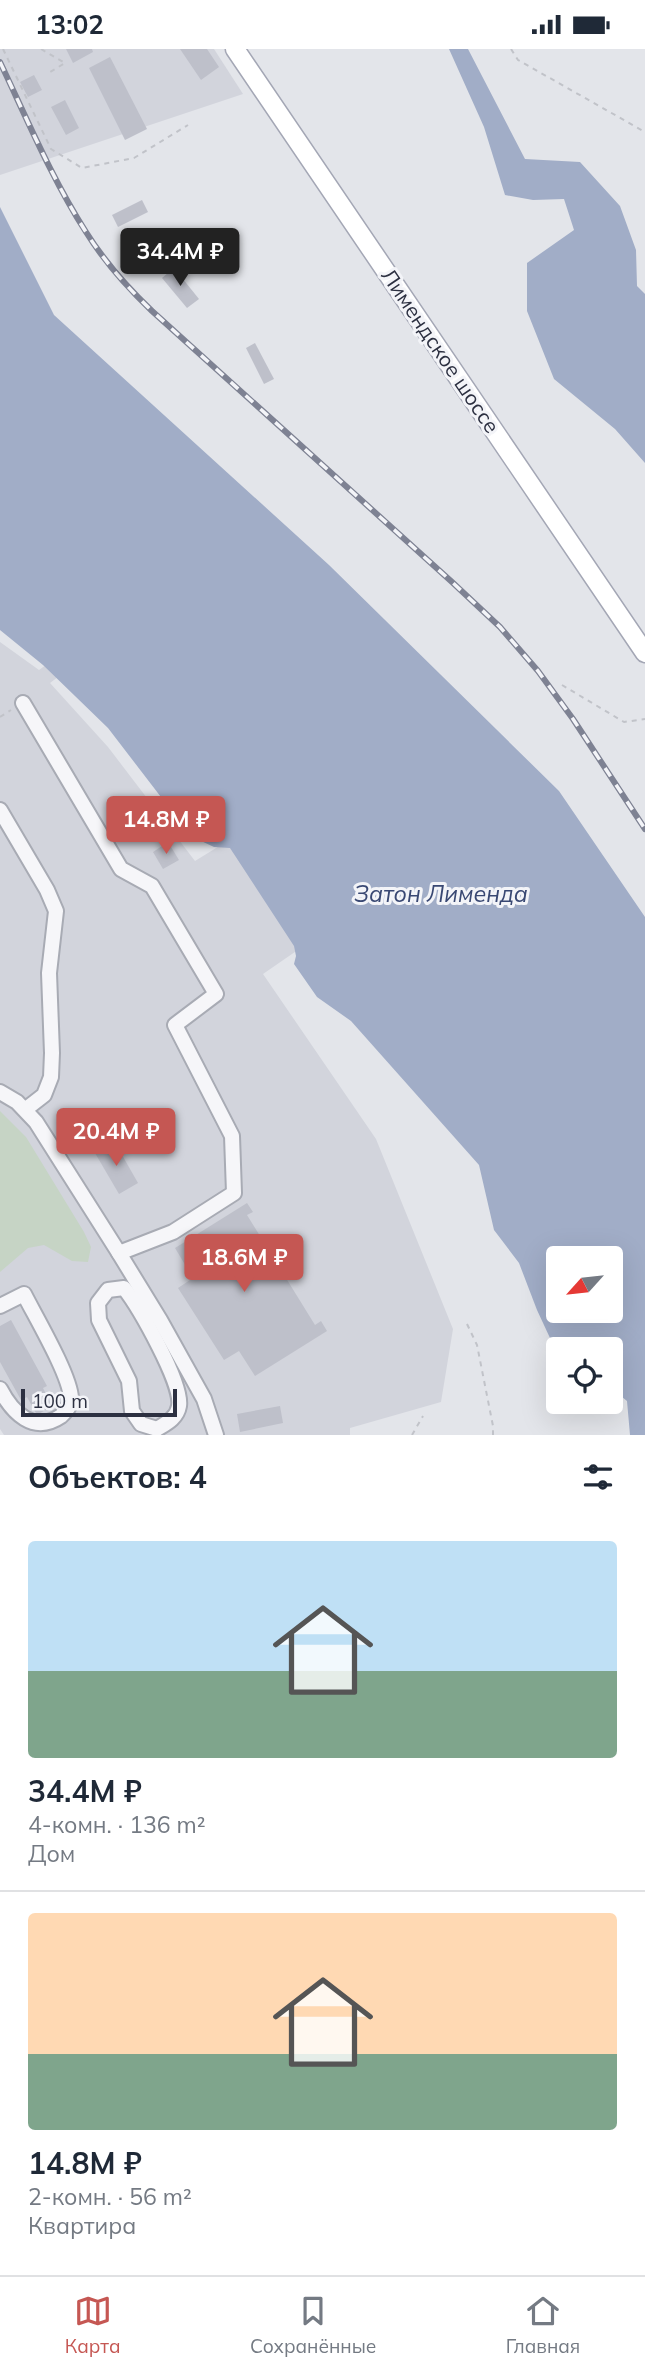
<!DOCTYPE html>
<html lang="ru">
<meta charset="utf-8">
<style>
:root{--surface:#fff;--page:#f6f6f7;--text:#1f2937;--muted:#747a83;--line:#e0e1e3;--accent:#c55753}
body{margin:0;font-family:Mulish,sans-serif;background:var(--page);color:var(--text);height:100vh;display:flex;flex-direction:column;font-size:26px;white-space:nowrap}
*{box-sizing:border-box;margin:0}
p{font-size:23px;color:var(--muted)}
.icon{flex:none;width:38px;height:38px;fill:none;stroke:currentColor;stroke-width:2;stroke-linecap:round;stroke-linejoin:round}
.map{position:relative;height:1386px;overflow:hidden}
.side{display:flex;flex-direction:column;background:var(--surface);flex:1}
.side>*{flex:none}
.needle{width:46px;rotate:243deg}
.fabs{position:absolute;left:546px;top:1197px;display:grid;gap:14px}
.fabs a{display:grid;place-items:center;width:77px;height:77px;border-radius:7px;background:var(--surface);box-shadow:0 7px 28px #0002;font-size:35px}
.scale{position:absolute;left:21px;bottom:18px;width:156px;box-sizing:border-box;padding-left:7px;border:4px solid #2c3041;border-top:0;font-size:19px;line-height:24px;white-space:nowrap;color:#2c3041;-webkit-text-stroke:5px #f3f4f8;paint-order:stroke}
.price{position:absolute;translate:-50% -60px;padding:0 16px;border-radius:7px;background:var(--accent);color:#fff;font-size:23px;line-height:46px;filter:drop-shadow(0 2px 4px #0008)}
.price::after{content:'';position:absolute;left:50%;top:42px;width:21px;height:16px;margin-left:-10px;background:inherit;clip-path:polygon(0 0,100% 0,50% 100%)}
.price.on{background:#222;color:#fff}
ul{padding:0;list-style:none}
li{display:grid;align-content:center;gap:14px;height:371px;padding:0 28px}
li+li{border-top:2px solid var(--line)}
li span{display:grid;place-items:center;height:217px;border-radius:7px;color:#555}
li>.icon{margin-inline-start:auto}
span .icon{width:126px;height:126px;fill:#fffc;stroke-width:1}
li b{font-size:30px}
h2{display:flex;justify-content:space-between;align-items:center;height:84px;padding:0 28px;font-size:30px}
.status{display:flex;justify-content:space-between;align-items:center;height:49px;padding:0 35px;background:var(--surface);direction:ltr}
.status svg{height:19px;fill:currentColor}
.dock{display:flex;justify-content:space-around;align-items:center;height:98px;border-top:2px solid var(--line);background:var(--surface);font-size:19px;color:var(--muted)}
.dock a{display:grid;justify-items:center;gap:4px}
.dock .on{color:var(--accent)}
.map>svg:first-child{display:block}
.built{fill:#d2d4dc}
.green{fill:#c6d4c5}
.water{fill:#a1adc7;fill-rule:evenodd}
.building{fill:#bec0ca}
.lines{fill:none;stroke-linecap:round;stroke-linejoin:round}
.minor-casing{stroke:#a8abb4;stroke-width:18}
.major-casing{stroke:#a4a7b5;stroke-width:21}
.path{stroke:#c1c3c9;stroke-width:2;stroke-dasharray:5 5;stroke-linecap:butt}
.minor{stroke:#f6f6f9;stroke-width:14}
.major{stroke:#fff;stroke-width:18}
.rail-casing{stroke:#7e8293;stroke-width:6}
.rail{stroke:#f3f4f8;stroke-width:3.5;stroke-dasharray:10;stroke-linecap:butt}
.labels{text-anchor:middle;stroke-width:6;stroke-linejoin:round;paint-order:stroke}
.street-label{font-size:21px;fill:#2c3041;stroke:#f3f4f8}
.water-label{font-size:23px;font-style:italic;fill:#394873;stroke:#f3f4f8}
</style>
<div class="status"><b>13:02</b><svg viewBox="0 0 49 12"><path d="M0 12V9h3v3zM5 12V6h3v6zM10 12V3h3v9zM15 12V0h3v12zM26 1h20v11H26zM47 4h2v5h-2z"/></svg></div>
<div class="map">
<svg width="645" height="1386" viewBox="0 0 645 1386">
<rect width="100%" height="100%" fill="#e3e5ea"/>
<g class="built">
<polygon points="0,0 214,0 243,45 0,126"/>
<polygon points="0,593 39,621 68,600 79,612 50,634 108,698 195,812 234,788 305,896 263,925 376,1090 453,1280 441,1353 350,1379 350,1386 4,1386 0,1380"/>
</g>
<polygon class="green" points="0,1062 26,1088 84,1183 91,1198 88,1213 72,1212 44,1196 28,1199 0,1223"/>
<g class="water">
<polygon points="449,0 468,0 525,110 580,113 620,157 636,201 637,237 645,245 645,414 615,380 554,330 527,262 527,214 574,181 564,150 533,151 505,146 484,78"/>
<path d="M0,158l54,108 275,250 230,226 86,126v518h-15l-3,-34 -16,-13v-39h-47l-14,-11 -13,-28 -18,-47 -25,-33 -15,-65 -128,-144 -34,-24 -23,-33 2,-8 -2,-10 -64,-98 -16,-1 -15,-7 -35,-39 -56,-73 -65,-63 -43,-35zM558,1209h53v53h-53z"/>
</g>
<g class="building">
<polygon points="66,0 92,0 93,3 73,14"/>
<polygon points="180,0 207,0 219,18 201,31"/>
<polygon points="110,8 147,80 125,91 89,19"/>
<polygon points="34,26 42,41 28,48 20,33"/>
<polygon points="65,51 79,79 66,86 51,58"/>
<polygon points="142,151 148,163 118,178 112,166"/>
<polygon points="187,190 192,201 180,207 175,196"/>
<polygon points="174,219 199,250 187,259 162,229"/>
<polygon points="255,294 274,330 264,335 246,299"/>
<polygon points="168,793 179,811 163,820 153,803"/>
<polygon points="114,1092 138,1134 119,1145 95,1104"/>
<polygon points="247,1154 253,1163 247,1166 315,1276 321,1272 327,1282 255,1327 239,1302 224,1311 178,1239 193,1229 175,1199"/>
<polygon points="11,1271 47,1337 43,1339 52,1357 37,1366 27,1348 21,1351 0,1313 0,1277"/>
<polygon points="280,1357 283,1374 240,1383 237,1365"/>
</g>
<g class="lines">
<g class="minor-casing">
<g id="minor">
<polyline points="23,654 121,820 152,837 216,945 175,976 232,1087 234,1144 173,1183 119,1204"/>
<polyline points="0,761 47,841 56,862 49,924 52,1004 51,1028 44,1046 26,1060"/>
<polyline points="0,1043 17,1053 36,1073 119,1204 160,1271 204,1350 216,1386"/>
<path d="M124,1239c15,19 59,96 55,118 -2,12 -12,17 -22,23l-16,-5 -9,-13 -3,-30 -30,-61 -1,-17 10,-13z"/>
<path d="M0,1257l24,-12c11,22 46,81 47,104 0,8 -5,13 -10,18 -28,19 -49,-4 -61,-27"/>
</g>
</g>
<g class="major-casing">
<polyline id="major" points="235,0 645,604"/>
</g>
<g class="path">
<polyline points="3,0 51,100 82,119 134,109 188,76"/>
<polyline points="41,0 65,14 47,25"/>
<polyline points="511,0 518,11 645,83"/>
<polyline points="562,636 624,673 645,670"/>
<polyline points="0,668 11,661"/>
<polyline points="467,1275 477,1296 493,1377 493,1386"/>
<polyline points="412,1386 423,1367"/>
</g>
<use href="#minor" class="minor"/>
<use href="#major" class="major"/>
<g class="rail-casing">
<path id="rail" d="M0,13c27,57 52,117 86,170 18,29 41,55 66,79l300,271 48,45 38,44 35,48 72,110"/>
</g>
<use href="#rail" class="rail"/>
</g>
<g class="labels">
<g class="street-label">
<text transform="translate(440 302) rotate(56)" y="7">Лимендское шоссе</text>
</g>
<g class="water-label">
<text x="441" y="853">Затон Лименда</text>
</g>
</g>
</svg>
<div class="fabs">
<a><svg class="needle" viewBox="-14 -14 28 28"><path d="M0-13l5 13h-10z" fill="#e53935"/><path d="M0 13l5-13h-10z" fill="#747a83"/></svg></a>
<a><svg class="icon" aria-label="locate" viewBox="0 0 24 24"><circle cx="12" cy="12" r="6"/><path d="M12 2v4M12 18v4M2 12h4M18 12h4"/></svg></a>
</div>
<div class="scale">100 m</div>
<b class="price on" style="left:180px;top:239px">34.4M ₽</b>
<b class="price" style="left:166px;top:807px">14.8M ₽</b>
<b class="price" style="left:116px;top:1119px">20.4M ₽</b>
<b class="price" style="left:244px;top:1245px">18.6M ₽</b>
</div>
<section class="side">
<h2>Объектов: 4<svg class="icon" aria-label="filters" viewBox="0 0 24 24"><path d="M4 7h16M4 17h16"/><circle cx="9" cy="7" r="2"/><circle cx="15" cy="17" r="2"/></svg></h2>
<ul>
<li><span style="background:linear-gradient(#bfe0f5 60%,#7fa58c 0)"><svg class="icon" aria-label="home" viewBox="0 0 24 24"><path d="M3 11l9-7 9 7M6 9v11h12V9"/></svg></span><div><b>34.4M ₽</b><p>4-комн. · 136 m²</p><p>Дом</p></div></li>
<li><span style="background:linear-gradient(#ffd9b3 65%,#7fa58c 0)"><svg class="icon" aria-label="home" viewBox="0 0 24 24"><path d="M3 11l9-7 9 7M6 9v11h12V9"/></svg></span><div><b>14.8M ₽</b><p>2-комн. · 56 m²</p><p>Квартира</p></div></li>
</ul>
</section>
<nav class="dock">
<a class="on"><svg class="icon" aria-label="map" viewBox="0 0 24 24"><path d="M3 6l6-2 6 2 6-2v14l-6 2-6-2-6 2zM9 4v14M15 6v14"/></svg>Карта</a>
<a><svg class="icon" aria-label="saved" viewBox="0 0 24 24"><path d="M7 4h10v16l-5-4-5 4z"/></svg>Сохранённые</a>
<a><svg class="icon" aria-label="home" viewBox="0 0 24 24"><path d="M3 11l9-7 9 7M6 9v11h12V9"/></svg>Главная</a>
</nav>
